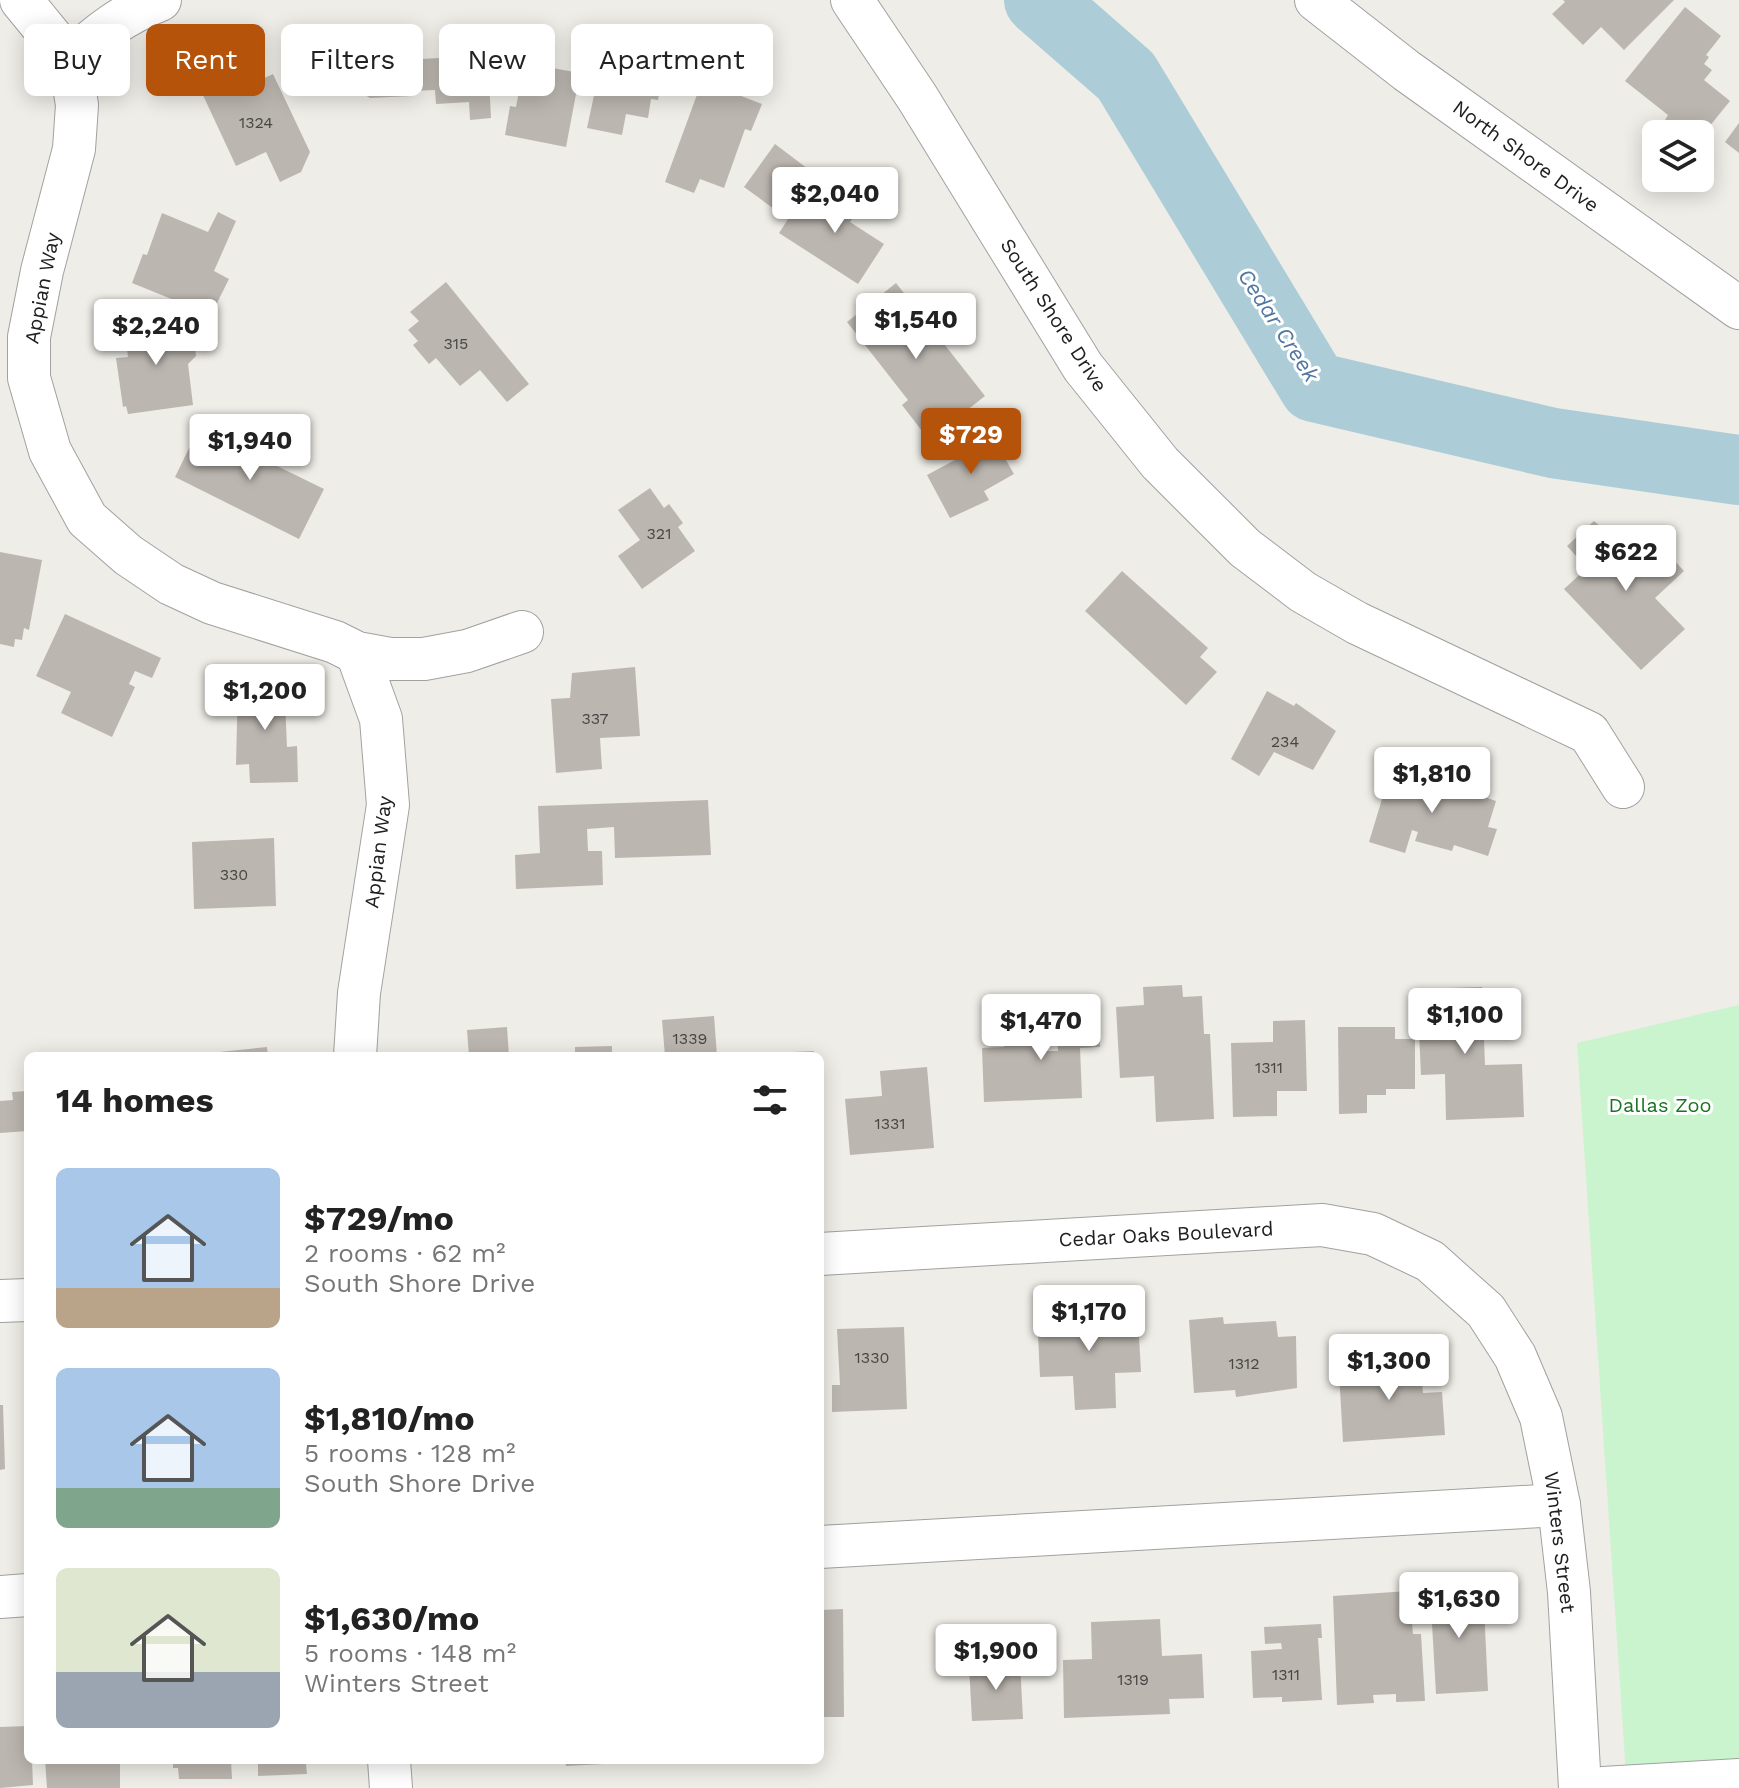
<!DOCTYPE html>
<meta charset="utf-8">
<style>
:root{--surface:#fff;--page:#f6f6f6;--text:#222;--muted:#767676;--accent:#b45309}
body{margin:0;font-family:"Work Sans",sans-serif;background:var(--page);color:var(--text);height:100vh;display:flex;flex-direction:column;font-size:30px;white-space:nowrap}
*{box-sizing:border-box;margin:0}
p{font-size:26px;color:var(--muted)}
.icon{flex:none;width:44px;height:44px;fill:none;stroke:currentColor;stroke-width:2;stroke-linecap:round;stroke-linejoin:round}
.map{position:relative;flex:1;overflow:hidden}
.panel{position:absolute;left:24px;top:1052px;width:800px;height:712px;display:flex;flex-direction:column;background:var(--surface);border-radius:12px;box-shadow:0 4px 20px #0003}
.panel>*{flex:none}
.hud{position:absolute;left:24px;top:24px;width:800px;height:72px;display:flex;gap:16px}
.controls{position:absolute;left:1642px;top:120px;display:grid;gap:16px}
.controls a{display:grid;place-items:center;width:72px;height:72px;border-radius:12px;background:var(--surface);box-shadow:0 4px 20px #0003;font-size:40px}
.price{position:absolute;translate:-50% -68px;padding:0 18px;border-radius:8px;background:#fff;color:#222;font-size:26px;line-height:52px;filter:drop-shadow(0 2px 4px #0008)}
.price::after{content:'';position:absolute;left:50%;top:48px;width:24px;height:18px;margin-left:-12px;background:inherit;clip-path:polygon(0 0,100% 0,50% 100%)}
.price.on{background:var(--accent);color:#fff}
ul{padding:0;list-style:none}
li{display:flex;align-items:center;gap:24px;height:200px;padding:0 32px}
li span{display:grid;place-items:center;flex:none;width:224px;height:160px;border-radius:12px;color:#555}
li>.icon{margin-inline-start:auto}
span .icon{width:96px;height:96px;fill:#fffc;stroke-width:1}
li b{font-size:34px}
h2{display:flex;justify-content:space-between;align-items:center;height:96px;padding:0 32px;font-size:34px}
.pill{padding:0 28px;border-radius:12px;background:var(--surface);box-shadow:0 4px 20px #0003;font-size:28px;line-height:72px}
.pill.on{background:var(--accent);color:#fff}
.map>svg:first-child{display:block}
.park{fill:#c9f4cd}
.lines{fill:none;stroke-linecap:round;stroke-linejoin:round}
.river{stroke:#accdd8;stroke-width:70}
.building{fill:#bcb6b0}
.minor-casing{stroke:#a1a1a1;stroke-width:44}
.minor{stroke:#fff;stroke-width:42}
.labels{text-anchor:middle;stroke-width:6;stroke-linejoin:round;paint-order:stroke}
.number-label{font-size:16px;fill:#474644}
.street-label{font-size:20px;fill:#202020;stroke:#fff}
.park-label{font-size:20px;fill:#177421;stroke:#fff}
.water-label{font-size:22px;font-style:italic;fill:#52769f;stroke:#fff}
</style>
<div class="map">
<svg width="1739" height="1788" viewBox="0 0 1739 1788">
<rect width="100%" height="100%" fill="#efede7"/>
<polygon class="park" points="1739,1005 1739,1767 1626,1774 1577,1043"/>
<g class="lines">
<polyline class="river" points="1039,0 1126,76 1314,387 1553,443 1739,470"/>
</g>
<g class="building">
<polygon points="1563,0 1674,0 1624,50 1601,27 1583,45 1552,14 1565,2"/>
<polygon points="1685,7 1721,36 1706,55 1709,57 1704,64 1712,70 1704,80 1730,101 1700,138 1700,134 1682,134 1665,120 1668,115 1625,81"/>
<polygon points="487,42 491,118 470,120 469,102 436,104 435,90 411,91 412,96 370,98 332,75 346,52 368,65 388,64 387,61 439,58 439,53 450,53 449,44"/>
<polygon points="605,44 667,54 658,100 651,99 648,118 626,114 622,135 587,128"/>
<polygon points="519,62 580,73 566,147 505,135 510,106 516,107 522,75 517,74"/>
<polygon points="247,72 252,84 273,74 310,152 301,172 280,182 266,152 236,166 202,93"/>
<polygon points="702,81 762,104 751,131 745,129 724,188 700,179 694,193 665,182"/>
<polygon points="1739,123 1739,153 1725,142"/>
<polygon points="775,144 828,184 806,214 789,202 781,214 744,187"/>
<polygon points="832,183 863,203 850,222 884,244 858,284 779,233 794,210 808,219"/>
<polygon points="218,212 236,221 214,271 229,279 211,315 132,283 143,254 147,255 162,213 208,232"/>
<polygon points="446,282 529,384 507,402 480,370 460,386 436,358 429,364 413,345 418,341 408,330 419,321 410,312"/>
<polygon points="896,283 985,396 929,440 902,405 908,400 847,322"/>
<polygon points="161,321 162,328 192,324 196,356 188,364 193,405 128,414 126,406 123,407 116,358 128,357 124,325"/>
<polygon points="987,427 1014,474 984,491 989,500 950,518 927,475 979,447 974,435"/>
<polygon points="198,430 242,451 247,440 280,456 275,465 324,489 299,539 175,477"/>
<polygon points="650,488 664,508 669,504 683,523 678,527 695,551 642,589 618,556 640,540 618,510"/>
<polygon points="1594,521 1638,559 1657,542 1684,571 1655,598 1685,629 1641,670 1564,589 1587,568 1567,546"/>
<polygon points="0,552 42,560 29,630 24,628 22,640 15,639 14,647 0,644"/>
<polygon points="1122,571 1208,648 1200,657 1217,672 1186,705 1085,611"/>
<polygon points="65,614 161,658 152,678 135,671 129,684 135,687 112,737 61,713 71,692 36,676"/>
<polygon points="635,667 640,736 600,738 602,769 556,773 551,699 570,698 572,673"/>
<polygon points="284,679 287,747 297,746 298,782 250,783 249,764 236,765 238,680"/>
<polygon points="1267,691 1294,706 1296,703 1336,731 1313,770 1274,752 1259,776 1231,759"/>
<polygon points="1392,766 1496,801 1488,827 1497,829 1488,856 1454,845 1452,851 1415,841 1418,832 1412,830 1405,853 1369,842"/>
<polygon points="708,800 711,855 615,858 614,827 587,829 588,851 602,851 603,885 516,889 515,855 540,853 538,806"/>
<polygon points="274,838 276,906 194,909 192,842"/>
<polygon points="1182,985 1183,997 1202,996 1204,1034 1210,1034 1214,1119 1156,1122 1154,1076 1120,1078 1116,1007 1144,1005 1143,987"/>
<polygon points="1482,987 1485,1065 1522,1064 1524,1117 1446,1120 1445,1074 1421,1075 1417,989"/>
<polygon points="1099,1009 1100,1047 1080,1048 1082,1098 984,1102 982,1048 1004,1047 1004,1037 1011,1036 1011,1028 1022,1027 1023,1036 1032,1035 1033,1046 1047,1045 1047,1051 1058,1051 1056,1011"/>
<polygon points="714,1016 717,1056 665,1056 662,1020"/>
<polygon points="1305,1020 1307,1091 1277,1091 1277,1116 1233,1117 1231,1043 1273,1042 1273,1021"/>
<polygon points="507,1027 509,1056 469,1056 467,1030"/>
<polygon points="1338,1027 1395,1027 1395,1039 1415,1039 1415,1089 1386,1089 1386,1095 1367,1095 1367,1113 1339,1114"/>
<polygon points="612,1046 612,1056 575,1056 575,1047"/>
<polygon points="267,1047 268,1056 209,1056 209,1053"/>
<polygon points="814,1051 814,1056 770,1056 770,1053"/>
<polygon points="927,1067 934,1148 850,1155 845,1099 882,1096 880,1071"/>
<polygon points="28,1091 28,1131 0,1133 0,1101 13,1100 12,1092"/>
<polygon points="1131,1309 1132,1336 1139,1336 1141,1372 1115,1373 1116,1408 1075,1410 1073,1376 1040,1377 1037,1314"/>
<polygon points="1223,1317 1224,1324 1276,1321 1278,1337 1296,1336 1297,1388 1236,1397 1235,1390 1194,1393 1189,1320"/>
<polygon points="904,1327 907,1409 832,1412 832,1385 840,1385 837,1329"/>
<polygon points="1395,1349 1396,1362 1420,1360 1423,1393 1442,1392 1445,1435 1343,1442 1339,1372 1371,1370 1369,1351"/>
<polygon points="0,1405 3,1405 5,1469 0,1470"/>
<polygon points="1483,1586 1488,1691 1436,1694 1430,1588"/>
<polygon points="1409,1591 1413,1634 1421,1634 1425,1701 1396,1702 1396,1694 1373,1695 1374,1703 1337,1705 1333,1596"/>
<polygon points="843,1609 844,1717 820,1717 820,1610"/>
<polygon points="1160,1619 1162,1656 1202,1654 1204,1698 1169,1699 1170,1714 1064,1718 1063,1660 1092,1659 1091,1622"/>
<polygon points="1321,1624 1322,1638 1318,1638 1322,1700 1282,1702 1282,1697 1253,1698 1251,1651 1282,1649 1281,1643 1265,1644 1264,1627"/>
<polygon points="1020,1663 1023,1719 972,1721 969,1665"/>
<polygon points="28,1726 28,1760 32,1760 33,1785 0,1788 0,1727"/>
<polygon points="45,1760 120,1760 120,1788 47,1788"/>
<polygon points="173,1760 231,1760 232,1779 179,1779 178,1768 173,1768"/>
<polygon points="258,1760 330,1760 331,1763 306,1764 307,1774 258,1776"/>
<polygon points="565,1760 622,1760 622,1763 566,1766"/>
</g>
<g class="lines">
<g class="minor-casing">
<g id="minor">
<polyline points="21,0 70,60 77,105 74,149 42,271 29,337 29,378 50,451 87,519 128,555 171,584 212,603 335,642 357,653 390,659 424,659 467,651 522,632"/>
<polyline points="852,0 917,97 1083,367 1160,463 1245,548 1303,592 1357,623 1589,733 1623,787"/>
<polyline points="1316,0 1407,71 1739,308"/>
<path d="M70,60c29,-27 52,-45 90,-60"/>
<polyline points="355,1056 359,993 388,805 381,719 357,653"/>
<polyline points="820,1254 1322,1225 1373,1234 1430,1261 1486,1311 1515,1356 1541,1417 1559,1505 1569,1592 1580,1788"/>
<polyline points="0,1301 28,1300"/>
<polyline points="820,1547 1559,1505"/>
<polyline points="0,1597 28,1595"/>
<polyline points="389,1760 391,1788"/>
<polyline points="1603,1788 1739,1780"/>
</g>
</g>
<use href="#minor" class="minor"/>
</g>
<g class="labels">
<g class="number-label">
<text x="256" y="128">1324</text>
<text x="456" y="349">315</text>
<text x="659" y="539">321</text>
<text x="595" y="724">337</text>
<text x="1285" y="747">234</text>
<text x="234" y="880">330</text>
<text x="690" y="1044">1339</text>
<text x="1269" y="1073">1311</text>
<text x="890" y="1129">1331</text>
<text x="872" y="1363">1330</text>
<text x="1244" y="1369">1312</text>
<text x="1286" y="1680">1311</text>
<text x="1133" y="1685">1319</text>
</g>
<g class="street-label">
<text transform="translate(1526 156) rotate(36)" y="7">North Shore Drive</text>
<text transform="translate(42 288) rotate(-79)" y="7">Appian Way</text>
<text transform="translate(1054 315) rotate(57)" y="7">South Shore Drive</text>
<text transform="translate(378 852) rotate(-83)" y="7">Appian Way</text>
<text transform="translate(1166 1234) rotate(-3)" y="7">Cedar Oaks Boulevard</text>
<text transform="translate(1560 1542) rotate(83)" y="7">Winters Street</text>
</g>
<g class="park-label">
<text x="1660" y="1112">Dallas Zoo</text>
</g>
<g class="water-label">
<text transform="translate(1279 325) rotate(57)" y="8">Cedar Creek</text>
</g>
</g>
</svg>
<div class="controls">
<a><svg class="icon" aria-label="layers" viewBox="0 0 24 24"><path d="M12 4l9 5-9 5-9-5zM3 14l9 5 9-5"/></svg></a>
</div>
<b class="price" style="left:835px;top:235px">$2,040</b>
<b class="price" style="left:916px;top:361px">$1,540</b>
<b class="price" style="left:156px;top:367px">$2,240</b>
<b class="price on" style="left:971px;top:476px">$729</b>
<b class="price" style="left:250px;top:482px">$1,940</b>
<b class="price" style="left:1626px;top:593px">$622</b>
<b class="price" style="left:265px;top:732px">$1,200</b>
<b class="price" style="left:1432px;top:815px">$1,810</b>
<b class="price" style="left:1465px;top:1056px">$1,100</b>
<b class="price" style="left:1041px;top:1062px">$1,470</b>
<b class="price" style="left:1089px;top:1353px">$1,170</b>
<b class="price" style="left:1389px;top:1402px">$1,300</b>
<b class="price" style="left:1459px;top:1640px">$1,630</b>
<b class="price" style="left:996px;top:1692px">$1,900</b>
<div class="hud">
<a class="pill">Buy</a>
<a class="pill on">Rent</a>
<a class="pill">Filters</a>
<a class="pill">New</a>
<a class="pill">Apartment</a>
</div>
<section class="panel">
<h2>14 homes<svg class="icon" aria-label="filters" viewBox="0 0 24 24"><path d="M4 7h16M4 17h16"/><circle cx="9" cy="7" r="2"/><circle cx="15" cy="17" r="2"/></svg></h2>
<ul>
<li><span style="background:linear-gradient(#a9c7e8 75%,#b9a48a 0)"><svg class="icon" aria-label="home" viewBox="0 0 24 24"><path d="M3 11l9-7 9 7M6 9v11h12V9"/></svg></span><div><b>$729/mo</b><p>2 rooms · 62 m²</p><p>South Shore Drive</p></div></li>
<li><span style="background:linear-gradient(#a9c7e8 75%,#7fa58c 0)"><svg class="icon" aria-label="home" viewBox="0 0 24 24"><path d="M3 11l9-7 9 7M6 9v11h12V9"/></svg></span><div><b>$1,810/mo</b><p>5 rooms · 128 m²</p><p>South Shore Drive</p></div></li>
<li><span style="background:linear-gradient(#dfe7d0 65%,#9aa5b1 0)"><svg class="icon" aria-label="home" viewBox="0 0 24 24"><path d="M3 11l9-7 9 7M6 9v11h12V9"/></svg></span><div><b>$1,630/mo</b><p>5 rooms · 148 m²</p><p>Winters Street</p></div></li>
</ul>
</section>
</div>
